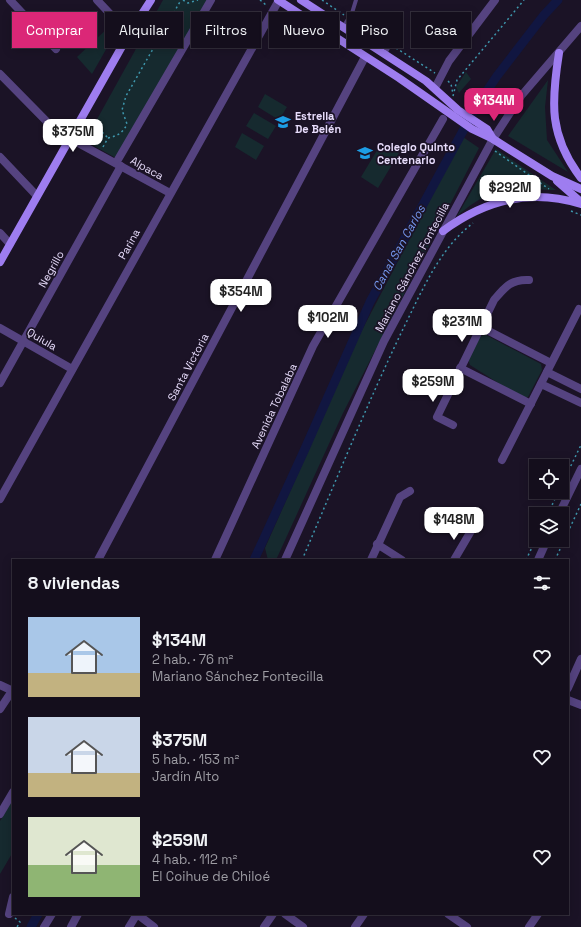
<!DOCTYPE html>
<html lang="es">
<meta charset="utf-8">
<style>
:root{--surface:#140e1c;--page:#211c29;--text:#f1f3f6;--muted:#9d9ca3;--line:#332e3b;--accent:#db2777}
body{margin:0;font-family:"Space Grotesk",sans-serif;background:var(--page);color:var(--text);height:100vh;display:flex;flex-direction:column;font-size:15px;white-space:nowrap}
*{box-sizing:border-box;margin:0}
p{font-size:13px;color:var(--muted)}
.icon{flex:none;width:22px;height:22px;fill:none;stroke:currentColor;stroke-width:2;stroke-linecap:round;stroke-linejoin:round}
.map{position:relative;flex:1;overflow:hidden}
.details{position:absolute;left:12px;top:559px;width:557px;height:356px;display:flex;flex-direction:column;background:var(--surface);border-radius:0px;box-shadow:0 2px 10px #0003,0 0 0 1px var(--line)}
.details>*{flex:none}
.hud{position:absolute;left:12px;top:12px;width:557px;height:36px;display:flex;gap:8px}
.buttons{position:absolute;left:529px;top:459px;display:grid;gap:8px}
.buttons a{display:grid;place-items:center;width:40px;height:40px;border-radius:0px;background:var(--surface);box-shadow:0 2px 10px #0003,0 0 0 1px var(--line);font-size:20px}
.price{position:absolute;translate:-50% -34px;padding:0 9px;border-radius:8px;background:#fff;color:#222;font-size:13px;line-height:26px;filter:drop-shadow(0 1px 2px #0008)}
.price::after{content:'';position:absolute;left:50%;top:24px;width:12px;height:9px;margin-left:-6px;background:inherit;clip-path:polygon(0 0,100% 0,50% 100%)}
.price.current{background:var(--accent);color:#fff}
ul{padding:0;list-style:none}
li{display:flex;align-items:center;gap:12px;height:100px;padding:0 16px}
li span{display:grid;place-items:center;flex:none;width:112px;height:80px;border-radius:0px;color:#555}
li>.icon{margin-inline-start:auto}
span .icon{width:48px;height:48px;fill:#fffc;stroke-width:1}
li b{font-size:17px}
h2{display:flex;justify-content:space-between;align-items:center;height:48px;padding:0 16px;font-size:17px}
.pill{padding:0 14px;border-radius:0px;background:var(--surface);box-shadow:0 2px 10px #0003,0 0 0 1px var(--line);font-size:14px;line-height:36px}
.pill.current{background:var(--accent);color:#fff}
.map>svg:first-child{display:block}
.green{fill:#162a2f}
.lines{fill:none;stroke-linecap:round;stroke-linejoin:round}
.canal{stroke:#111641;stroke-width:9}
.path{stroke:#3e97ad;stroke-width:1.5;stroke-dasharray:2 3;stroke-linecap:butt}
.lane{stroke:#554380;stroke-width:4}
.street{stroke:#554380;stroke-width:8}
.secondary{stroke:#9e7df0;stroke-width:8}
.labels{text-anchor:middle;stroke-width:3.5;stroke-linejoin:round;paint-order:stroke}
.poi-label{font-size:11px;font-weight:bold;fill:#e7dcfb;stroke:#1b1326;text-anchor:start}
.street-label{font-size:11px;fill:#e7dcfb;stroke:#1b1326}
.water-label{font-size:12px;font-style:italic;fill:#7597ef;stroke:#1b1326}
</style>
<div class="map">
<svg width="581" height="927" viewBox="0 0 581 927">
<rect width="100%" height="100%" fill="#1b1326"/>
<g class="green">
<polygon points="163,0 208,0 116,158 85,141"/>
<polygon points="110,26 116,32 92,74 77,57"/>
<polygon points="466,72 471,79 459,93 456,87"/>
<polygon points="548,80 545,107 547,140 568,172 508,136"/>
<polygon points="265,94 287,107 279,120 258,107"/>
<polygon points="254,113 276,126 268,139 246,126"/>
<polygon points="242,133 264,146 256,160 235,147"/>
<polygon points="463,137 479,148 343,413 276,560 268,560 265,548 360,334"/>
<polygon points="382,142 399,153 378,188 361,177"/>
<path d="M496,149l60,41c-16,0 -47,-3 -62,3 -14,4 -26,14 -37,23z"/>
<polygon points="486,335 541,364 542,370 528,397 523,398 517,395 470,365 468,359 479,336"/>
<polygon points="13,799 13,852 0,874 0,821"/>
</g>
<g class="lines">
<g class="canal">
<polyline points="254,560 304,451 370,302 476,107 497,76 544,15 558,0"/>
<polyline points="31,927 38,914"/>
</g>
<g class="path">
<polyline points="183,0 188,3 198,0"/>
<polyline points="260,0 266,5"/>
<polyline points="322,0 344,15"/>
<polyline points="281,14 306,29"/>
<polyline points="357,24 384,40"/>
<polyline points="396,48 435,73"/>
<polyline points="448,81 451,84 453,94"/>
<polyline points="453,96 457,80 524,0"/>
<polyline points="98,123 102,132 108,138"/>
<path d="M108,138c9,-2 15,-5 19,-14l-5,-14 4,-14 55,-96"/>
<polyline points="103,147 108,138"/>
<polyline points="495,151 549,189"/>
<polyline points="571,211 581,215"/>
<polyline points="562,484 581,445"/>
<polyline points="548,514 558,492"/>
<path d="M302,560c33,-77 65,-156 101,-231 19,-38 36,-80 70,-106"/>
<polyline points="526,560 536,539"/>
<polyline points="555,560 581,504"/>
<polyline points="15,918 20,922 17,927"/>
</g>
<g class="lane">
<polyline points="343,27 352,13 356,0"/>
<polyline points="385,54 398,28"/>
</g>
<g class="street">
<polyline points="10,0 56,49"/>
<polyline points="97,0 129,34"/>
<polyline points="0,74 59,134 80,144 170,193"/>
<polyline points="435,88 449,61 495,0"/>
<polyline points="0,157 37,196"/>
<polyline points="116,163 211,0"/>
<polyline points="0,233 10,244"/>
<polyline points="481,327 551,363"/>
<polyline points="0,328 72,369"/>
<polyline points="460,368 531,404"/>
<polyline points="547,372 581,389"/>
<polyline points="0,383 121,166"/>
<polyline points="541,384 581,403"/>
<path d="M453,425l-16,-8 57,-117c11,-13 17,-21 35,-20"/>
<polyline points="502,460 579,309"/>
<polyline points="0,499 279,0"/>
<polyline points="559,514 581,469"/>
<polyline points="377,544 402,560"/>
<polyline points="98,560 365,57"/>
<polyline points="215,560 313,346 443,119"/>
<polyline points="285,560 384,341 493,139 521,96 581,26"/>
<polyline points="371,560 400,497 410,491"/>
<polyline points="454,560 471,531"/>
<polyline points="538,560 547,540"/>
<polyline points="0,685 13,691"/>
<polyline points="568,688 581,659"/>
<polyline points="568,700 581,705"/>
<polyline points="0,709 12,691"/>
<polyline points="0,814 13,792"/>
<polyline points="9,914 13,897"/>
<polyline points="137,914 154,927"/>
<polyline points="285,914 303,927"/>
<polyline points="448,914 467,927"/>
<polyline points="44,927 52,914"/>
<polyline points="71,927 78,914"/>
<polyline points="129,927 137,914"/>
<polyline points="264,927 273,914"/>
<polyline points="355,927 364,914"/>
<polyline points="529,927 538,914"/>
</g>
<g class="secondary">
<polyline points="278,0 399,78 472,129 493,139 552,176 581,189"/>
<polyline points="301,0 426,81 458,110 487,129 493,139"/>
<path d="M559,53c-8,50 -10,83 22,125"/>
<polyline points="557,181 581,202"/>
<path d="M443,231c42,-31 88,-43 138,-27"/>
<polyline points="0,262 129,34 151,0"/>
</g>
</g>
<defs>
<g id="school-bare" transform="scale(1.2)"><path d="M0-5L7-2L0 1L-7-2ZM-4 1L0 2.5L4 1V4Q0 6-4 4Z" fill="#1d9de5" stroke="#1b1326" stroke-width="2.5" paint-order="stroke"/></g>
</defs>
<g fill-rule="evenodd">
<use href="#school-bare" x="283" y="122"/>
<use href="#school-bare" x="365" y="153"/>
</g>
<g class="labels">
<g class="poi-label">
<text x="295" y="120">Estrella<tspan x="295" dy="13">De Belén</tspan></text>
<text x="377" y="151">Colegio Quinto<tspan x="377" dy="13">Centenario</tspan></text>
</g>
<g class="street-label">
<text transform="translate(147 168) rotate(29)" y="4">Alpaca</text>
<text transform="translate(129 244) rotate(-61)" y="4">Parina</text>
<text transform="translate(412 267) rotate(-62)" y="4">Mariano Sánchez Fontecilla</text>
<text transform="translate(51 269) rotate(-61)" y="4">Negrillo</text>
<text transform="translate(42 339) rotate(30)" y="4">Quiula</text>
<text transform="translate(188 367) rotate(-62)" y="4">Santa Victoria</text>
<text transform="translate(274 406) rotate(-65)" y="4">Avenida Tobalaba</text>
</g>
<g class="water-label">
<text transform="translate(399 248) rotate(-61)" y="4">Canal San Carlos</text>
</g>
</g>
</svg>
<div class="buttons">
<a><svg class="icon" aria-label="locate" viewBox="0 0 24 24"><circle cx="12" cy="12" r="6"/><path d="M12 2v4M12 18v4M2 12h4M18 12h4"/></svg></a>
<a><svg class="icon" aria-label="layers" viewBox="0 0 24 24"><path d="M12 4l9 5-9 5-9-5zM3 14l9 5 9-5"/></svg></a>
</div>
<b class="price current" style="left:494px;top:122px">$134M</b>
<b class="price" style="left:73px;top:153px">$375M</b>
<b class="price" style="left:510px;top:209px">$292M</b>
<b class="price" style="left:241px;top:313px">$354M</b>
<b class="price" style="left:328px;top:339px">$102M</b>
<b class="price" style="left:462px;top:343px">$231M</b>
<b class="price" style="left:433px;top:403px">$259M</b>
<b class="price" style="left:454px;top:541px">$148M</b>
<div class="hud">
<a class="pill current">Comprar</a>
<a class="pill">Alquilar</a>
<a class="pill">Filtros</a>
<a class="pill">Nuevo</a>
<a class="pill">Piso</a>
<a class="pill">Casa</a>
</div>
<section class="details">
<h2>8 viviendas<svg class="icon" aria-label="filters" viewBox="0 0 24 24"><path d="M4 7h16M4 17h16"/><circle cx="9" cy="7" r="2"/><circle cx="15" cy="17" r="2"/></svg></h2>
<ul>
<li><span style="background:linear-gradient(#a9c7e8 70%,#c2b280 0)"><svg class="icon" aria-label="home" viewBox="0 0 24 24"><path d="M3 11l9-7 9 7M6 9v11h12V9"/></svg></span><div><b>$134M</b><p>2 hab. · 76 m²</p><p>Mariano Sánchez Fontecilla</p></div><svg class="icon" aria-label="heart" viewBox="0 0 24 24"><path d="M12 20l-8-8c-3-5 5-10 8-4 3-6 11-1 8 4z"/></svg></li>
<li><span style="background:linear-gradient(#c9d6e8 70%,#c2b280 0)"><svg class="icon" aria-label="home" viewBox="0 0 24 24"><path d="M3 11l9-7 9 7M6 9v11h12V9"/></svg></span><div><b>$375M</b><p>5 hab. · 153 m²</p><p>Jardín Alto</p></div><svg class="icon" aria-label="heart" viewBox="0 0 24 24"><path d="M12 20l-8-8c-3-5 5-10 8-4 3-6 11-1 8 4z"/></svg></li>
<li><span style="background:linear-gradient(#dfe7d0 60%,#8fb573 0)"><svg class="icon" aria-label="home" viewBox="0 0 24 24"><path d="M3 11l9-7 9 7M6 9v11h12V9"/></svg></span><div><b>$259M</b><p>4 hab. · 112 m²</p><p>El Coihue de Chiloé</p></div><svg class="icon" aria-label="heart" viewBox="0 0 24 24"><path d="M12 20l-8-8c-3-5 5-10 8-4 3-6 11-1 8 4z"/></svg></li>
</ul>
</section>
</div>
